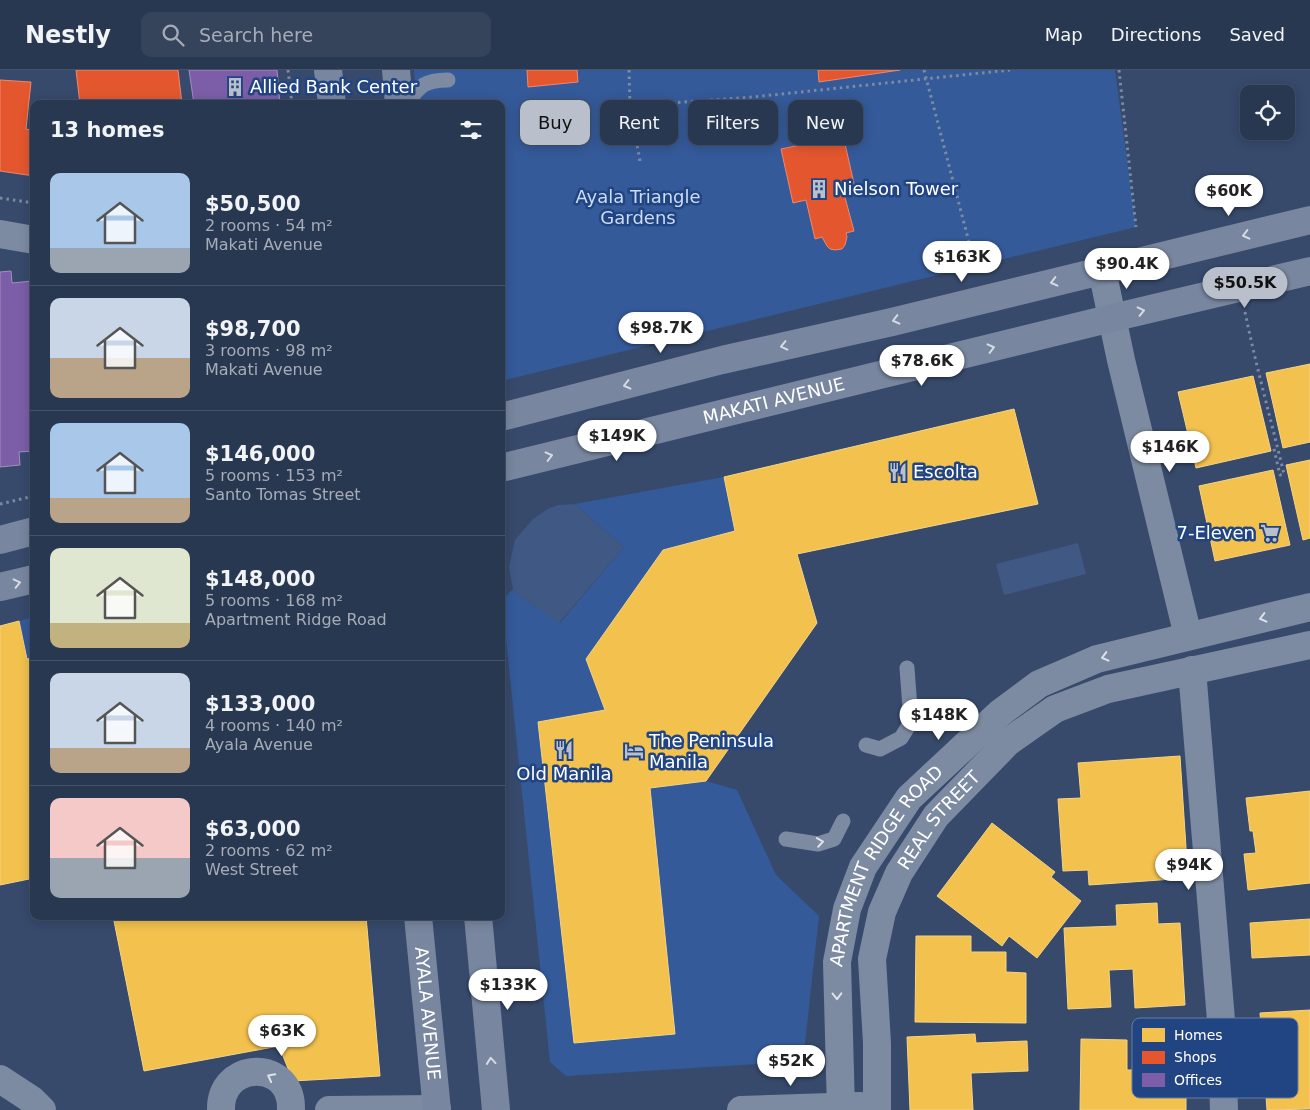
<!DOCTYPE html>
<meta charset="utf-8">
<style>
:root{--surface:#293851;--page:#35435b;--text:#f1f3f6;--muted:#a5acb7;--line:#455268;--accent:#b9c0cc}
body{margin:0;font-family:"DejaVu Sans",sans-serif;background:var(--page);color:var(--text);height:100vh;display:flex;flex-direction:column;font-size:19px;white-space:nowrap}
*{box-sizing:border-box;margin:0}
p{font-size:16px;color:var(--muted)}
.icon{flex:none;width:28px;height:28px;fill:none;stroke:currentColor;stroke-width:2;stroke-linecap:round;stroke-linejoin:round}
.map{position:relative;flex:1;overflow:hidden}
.side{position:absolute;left:30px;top:30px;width:475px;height:820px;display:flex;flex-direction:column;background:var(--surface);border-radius:10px;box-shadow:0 2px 12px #0003,0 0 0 1px var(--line)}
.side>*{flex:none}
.guide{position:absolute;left:520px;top:30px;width:475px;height:45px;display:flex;gap:10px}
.buttons{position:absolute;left:1240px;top:15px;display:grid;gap:10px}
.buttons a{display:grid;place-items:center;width:55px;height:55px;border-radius:10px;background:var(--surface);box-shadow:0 2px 12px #0003,0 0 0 1px var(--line);font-size:25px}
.price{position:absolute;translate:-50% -42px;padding:0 11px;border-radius:18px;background:#fff;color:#222;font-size:16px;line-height:32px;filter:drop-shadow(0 1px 2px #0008)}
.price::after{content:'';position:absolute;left:50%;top:30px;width:15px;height:11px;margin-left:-8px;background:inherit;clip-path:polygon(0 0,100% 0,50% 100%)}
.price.current{background:var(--accent);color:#111}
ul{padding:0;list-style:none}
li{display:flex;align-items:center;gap:15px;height:125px;padding:0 20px}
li+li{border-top:1px solid var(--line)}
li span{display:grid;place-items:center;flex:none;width:140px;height:100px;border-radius:10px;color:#555}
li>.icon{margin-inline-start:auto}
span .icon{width:60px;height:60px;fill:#fffc;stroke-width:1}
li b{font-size:21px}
h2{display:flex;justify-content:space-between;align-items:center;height:60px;padding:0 20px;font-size:21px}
.tag{padding:0 18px;border-radius:10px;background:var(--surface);box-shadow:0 2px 12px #0003,0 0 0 1px var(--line);font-size:18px;line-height:45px}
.tag.current{background:var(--accent);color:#111}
header{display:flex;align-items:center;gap:30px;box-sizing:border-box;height:70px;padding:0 25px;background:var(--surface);border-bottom:1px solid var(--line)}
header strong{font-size:24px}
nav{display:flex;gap:28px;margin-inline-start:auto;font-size:18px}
.search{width:350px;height:45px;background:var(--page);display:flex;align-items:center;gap:12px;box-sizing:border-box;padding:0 18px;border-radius:10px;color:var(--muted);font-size:19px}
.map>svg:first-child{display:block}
.green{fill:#355a99}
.water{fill:#3f5884}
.homes{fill:#f2c14e;stroke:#f6d483}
.shops{fill:#e4572e;stroke:#ec896d}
.offices{fill:#7b5ea7;stroke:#a38ec1}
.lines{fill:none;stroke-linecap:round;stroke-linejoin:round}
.path{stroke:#7d8ba2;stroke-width:3;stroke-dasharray:2.5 4;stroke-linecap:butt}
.service{stroke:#7d8ba2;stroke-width:15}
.minor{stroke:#7d8ba2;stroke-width:28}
.secondary{stroke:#78869f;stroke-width:28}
.oneway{stroke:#d6dbe2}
.oneway2{stroke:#dee2e8}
.labels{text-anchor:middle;stroke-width:5;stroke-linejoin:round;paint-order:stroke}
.poi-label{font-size:18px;fill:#fff;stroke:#214482;text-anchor:start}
.park-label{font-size:18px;fill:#ccdcf6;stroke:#214482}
.street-label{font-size:18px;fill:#fff;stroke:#214482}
.key{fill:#214482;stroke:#647ca8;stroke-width:1}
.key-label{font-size:14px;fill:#fff}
</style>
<header>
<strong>Nestly</strong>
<div class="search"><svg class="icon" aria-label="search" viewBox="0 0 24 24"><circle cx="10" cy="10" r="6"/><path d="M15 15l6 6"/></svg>Search here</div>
<nav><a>Map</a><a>Directions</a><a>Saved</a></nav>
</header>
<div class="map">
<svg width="1310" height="1040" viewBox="0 0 1310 1040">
<rect width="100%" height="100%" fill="#374a6c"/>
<g class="green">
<polygon points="414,0 1115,0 1136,157 501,311 501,34 417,34"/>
<polygon points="724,407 735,461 663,480 586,589 605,640 538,652 574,973 675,964 650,718 706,711 737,720 776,805 819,846 803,991 566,1006 550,992 502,530 513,519 520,526 560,553 624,477 575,434"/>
<polygon points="34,547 34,588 27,589 19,551"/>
</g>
<g class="water">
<polygon points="575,434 624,477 559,553 520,526 513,519 509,497 515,470 533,449 548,439 558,435"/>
<polygon points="1078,473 1086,504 1004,525 996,494"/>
</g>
<g class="homes">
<polygon points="1310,294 1310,372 1283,378 1266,303"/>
<polygon points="1253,306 1271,381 1196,398 1178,322"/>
<polygon points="1014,339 1038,434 797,484 817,553 706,711 650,718 675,964 574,973 538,652 605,640 586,589 663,480 735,461 724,407"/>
<polygon points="1310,390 1310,468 1303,470 1286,395"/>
<polygon points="1273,400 1290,475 1215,491 1199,416"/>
<polygon points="19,551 27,589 34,588 34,808 0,815 0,556"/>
<polygon points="1180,686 1188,808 1089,815 1088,800 1063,801 1058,729 1081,728 1078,693"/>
<polygon points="1310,721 1310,813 1248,820 1244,784 1256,783 1253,761 1250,761 1246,728"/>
<polygon points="992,753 1055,802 1051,807 1081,831 1037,888 1009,866 1002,876 937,826"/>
<polygon points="1157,833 1158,854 1180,853 1185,935 1135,938 1133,899 1109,900 1111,937 1068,939 1064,858 1117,856 1116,835"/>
<polygon points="113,846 366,846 380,1006 293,1011 279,976 144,1001"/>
<polygon points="1310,849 1310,885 1252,888 1250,853"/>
<polygon points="916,866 971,866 971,882 1006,882 1006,902 1026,903 1026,953 915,952"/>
<polygon points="1310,940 1310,1039 1267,1040 1260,943"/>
<polygon points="1137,960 1186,961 1186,1040 1080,1040 1081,969 1127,970 1127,1000 1137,1000"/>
<polygon points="975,964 976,973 1027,971 1028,1001 971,1003 973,1040 910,1040 907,967"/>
</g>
<g class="shops">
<polygon points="76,0 178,0 182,34 80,34"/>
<polygon points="527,0 577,0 578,12 528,17"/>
<polygon points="818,0 900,0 819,12"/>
<polygon points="0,10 31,12 26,59 34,61 34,106 0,101"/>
<polygon points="811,59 816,60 820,63 822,70 843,65 855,118 843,120 854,161 846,163 847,167 845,175 842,179 835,180 830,179 827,176 822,167 815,169 806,130 793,133 781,79 800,75 799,68 802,63 806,60"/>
</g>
<g class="offices">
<polygon points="189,0 277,0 280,34 194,34"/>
<polygon points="11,201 12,213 32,211 33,217 34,217 34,381 19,382 20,395 0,397 0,202"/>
</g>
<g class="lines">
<g class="path">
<polyline points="288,0 292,34"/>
<polyline points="629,0 630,36"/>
<polyline points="924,0 975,195"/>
<polyline points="1119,0 1136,157"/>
<polyline points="640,91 630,36 753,27 1010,0"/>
<polyline points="0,128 34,133"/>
<path d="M1245,242c11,54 26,108 39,162l-4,1 -7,-30"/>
<polyline points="0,434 34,426"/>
</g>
<g class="service">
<path d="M406,34c14,-18 18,-24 42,-24"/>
<polyline points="866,675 880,679 901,668 911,652 907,598"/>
<polyline points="786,769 818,774 834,769 843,751"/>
</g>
<g class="minor">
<polyline points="0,164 34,170"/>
<polyline points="1102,200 1121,290 1188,566"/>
<polyline points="1192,600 1221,950 1224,1040"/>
<polyline points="0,1009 32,1030 42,1040"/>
<path d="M221,1040c-1,-46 60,-51 69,-12 1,4 1,8 1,12"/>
<polyline points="329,1040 437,1039"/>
<polyline points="741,1040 860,1036"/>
<path id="s1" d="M841,1040l-4,-148 10,-53 16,-42 46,-69 91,-85 39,-29 58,-25 213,-52"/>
<path id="s2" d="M877,1040v-67l-5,-84 10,-47 17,-39 37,-57 72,-74 47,-33 53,-20 202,-44"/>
</g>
<g class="secondary">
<polyline points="328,0 332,34"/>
<polyline points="396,0 399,34"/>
<polyline points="501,347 722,290 892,252 1310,150"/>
<path id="s3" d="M501,398l611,-150 198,-47"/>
<polyline points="0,470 34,461"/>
<polyline points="0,517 34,509"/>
<path id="s4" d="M418,846l19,194"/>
<polyline points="478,846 496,1040"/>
</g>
</g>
<defs><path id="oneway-chevron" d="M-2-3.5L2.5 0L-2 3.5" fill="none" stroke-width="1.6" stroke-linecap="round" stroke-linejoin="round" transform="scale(1.25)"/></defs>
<g class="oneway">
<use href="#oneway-chevron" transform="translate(1246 165) rotate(166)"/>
<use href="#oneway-chevron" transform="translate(1054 212) rotate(166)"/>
<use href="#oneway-chevron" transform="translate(1141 241) rotate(-13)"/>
<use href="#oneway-chevron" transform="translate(896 250) rotate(166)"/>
<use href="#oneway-chevron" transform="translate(784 276) rotate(167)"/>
<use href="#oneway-chevron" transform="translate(991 278) rotate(-14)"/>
<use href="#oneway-chevron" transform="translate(627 315) rotate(166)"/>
<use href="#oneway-chevron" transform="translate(549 386) rotate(-14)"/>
<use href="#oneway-chevron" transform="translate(17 513) rotate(-13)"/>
<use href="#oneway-chevron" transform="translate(491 991) rotate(-95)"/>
</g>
<g class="oneway2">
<use href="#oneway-chevron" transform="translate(1263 548) rotate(166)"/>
<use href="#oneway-chevron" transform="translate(1105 587) rotate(166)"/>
<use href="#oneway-chevron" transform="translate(820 772) rotate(-9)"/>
<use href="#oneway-chevron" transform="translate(837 926) rotate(89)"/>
<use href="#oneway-chevron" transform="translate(271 1007) rotate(-152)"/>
</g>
<defs>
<g id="building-bare" transform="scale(1.5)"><path d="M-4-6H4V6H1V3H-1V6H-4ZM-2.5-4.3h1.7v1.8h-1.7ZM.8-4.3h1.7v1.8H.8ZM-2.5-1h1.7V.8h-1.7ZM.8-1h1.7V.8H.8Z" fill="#b9c0cc" stroke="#214482" stroke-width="2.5" paint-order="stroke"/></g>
<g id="restaurant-bare" transform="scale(1.5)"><path d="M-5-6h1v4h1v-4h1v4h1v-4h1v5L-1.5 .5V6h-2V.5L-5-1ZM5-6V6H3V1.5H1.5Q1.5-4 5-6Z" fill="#b9c0cc" stroke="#214482" stroke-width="2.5" paint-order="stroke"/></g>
<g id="supermarket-bare" transform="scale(1.5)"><path d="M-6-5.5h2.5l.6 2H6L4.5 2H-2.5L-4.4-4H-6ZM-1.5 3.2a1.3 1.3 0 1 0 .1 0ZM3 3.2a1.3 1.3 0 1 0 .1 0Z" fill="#b9c0cc" stroke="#214482" stroke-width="2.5" paint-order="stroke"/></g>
<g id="hotel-bare" transform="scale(1.5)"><path d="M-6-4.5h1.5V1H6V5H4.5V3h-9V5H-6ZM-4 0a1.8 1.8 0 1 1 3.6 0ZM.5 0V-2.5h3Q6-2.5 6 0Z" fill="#b9c0cc" stroke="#214482" stroke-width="2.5" paint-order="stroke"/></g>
</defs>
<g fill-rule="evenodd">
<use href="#building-bare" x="235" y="17"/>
<use href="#building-bare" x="819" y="119"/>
<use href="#restaurant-bare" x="898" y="402"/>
<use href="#supermarket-bare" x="1270" y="463"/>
<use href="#restaurant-bare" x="564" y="680"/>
<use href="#hotel-bare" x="634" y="681"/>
</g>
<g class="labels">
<g class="poi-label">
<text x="250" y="23">Allied Bank Center</text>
<text x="834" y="125">Nielson Tower</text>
<text x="913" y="408">Escolta</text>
<text x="1255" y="469" text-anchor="end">7-Eleven</text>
<text x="649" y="677">The Peninsula<tspan x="649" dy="21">Manila</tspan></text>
<text x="564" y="710" text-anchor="middle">Old Manila</text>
</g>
<g class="park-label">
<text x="638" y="133">Ayala Triangle<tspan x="638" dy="21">Gardens</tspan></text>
</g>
<g class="street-label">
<text dy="6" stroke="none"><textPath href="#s3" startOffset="281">MAKATI AVENUE</textPath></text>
<text dy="6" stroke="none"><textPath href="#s2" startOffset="308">REAL STREET</textPath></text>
<text dy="6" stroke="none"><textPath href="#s1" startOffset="258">APARTMENT RIDGE ROAD</textPath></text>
<text dy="6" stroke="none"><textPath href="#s4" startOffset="98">AYALA AVENUE</textPath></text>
</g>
</g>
<rect x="1132" y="948" width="166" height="80" rx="8" class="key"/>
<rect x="1142" y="958" width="23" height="14" fill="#f2c14e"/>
<rect x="1142" y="981" width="23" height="13" fill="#e4572e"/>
<rect x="1142" y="1003" width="23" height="14" fill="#7b5ea7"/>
<g class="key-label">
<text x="1174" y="970">Homes</text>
<text x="1174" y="992">Shops</text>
<text x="1174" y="1015">Offices</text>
</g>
</svg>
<div class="buttons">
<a><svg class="icon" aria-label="locate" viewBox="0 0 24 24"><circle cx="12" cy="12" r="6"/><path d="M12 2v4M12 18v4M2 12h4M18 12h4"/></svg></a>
</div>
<b class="price" style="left:1229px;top:147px">$60K</b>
<b class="price" style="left:962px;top:213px">$163K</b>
<b class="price" style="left:1127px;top:220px">$90.4K</b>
<b class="price current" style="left:1245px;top:239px">$50.5K</b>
<b class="price" style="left:661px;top:284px">$98.7K</b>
<b class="price" style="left:922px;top:317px">$78.6K</b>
<b class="price" style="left:617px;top:392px">$149K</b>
<b class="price" style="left:1170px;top:403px">$146K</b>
<b class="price" style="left:939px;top:671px">$148K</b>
<b class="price" style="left:1189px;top:821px">$94K</b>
<b class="price" style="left:508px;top:941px">$133K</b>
<b class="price" style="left:282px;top:987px">$63K</b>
<b class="price" style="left:791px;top:1017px">$52K</b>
<div class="guide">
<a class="tag current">Buy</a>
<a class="tag">Rent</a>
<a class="tag">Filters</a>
<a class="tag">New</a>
</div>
<section class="side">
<h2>13 homes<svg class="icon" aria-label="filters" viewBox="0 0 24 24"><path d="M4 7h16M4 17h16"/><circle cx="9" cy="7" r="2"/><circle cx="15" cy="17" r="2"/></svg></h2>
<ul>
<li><span style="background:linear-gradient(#a9c7e8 75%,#9aa5b1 0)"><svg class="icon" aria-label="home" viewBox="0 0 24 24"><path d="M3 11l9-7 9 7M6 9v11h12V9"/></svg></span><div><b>$50,500</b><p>2 rooms · 54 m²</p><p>Makati Avenue</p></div></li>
<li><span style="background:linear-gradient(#c9d6e8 60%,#b9a48a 0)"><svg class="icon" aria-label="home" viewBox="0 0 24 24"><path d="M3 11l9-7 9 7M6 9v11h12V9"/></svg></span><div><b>$98,700</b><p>3 rooms · 98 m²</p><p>Makati Avenue</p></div></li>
<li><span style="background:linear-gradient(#a9c7e8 75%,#b9a48a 0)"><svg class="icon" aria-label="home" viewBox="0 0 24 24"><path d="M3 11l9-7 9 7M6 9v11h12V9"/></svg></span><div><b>$146,000</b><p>5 rooms · 153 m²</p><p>Santo Tomas Street</p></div></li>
<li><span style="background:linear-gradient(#dfe7d0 75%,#c2b280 0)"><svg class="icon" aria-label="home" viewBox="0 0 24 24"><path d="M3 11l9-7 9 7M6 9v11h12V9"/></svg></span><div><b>$148,000</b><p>5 rooms · 168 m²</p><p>Apartment Ridge Road</p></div></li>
<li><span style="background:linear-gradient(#c9d6e8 75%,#b9a48a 0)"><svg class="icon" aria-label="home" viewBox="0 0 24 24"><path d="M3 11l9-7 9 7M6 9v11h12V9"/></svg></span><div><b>$133,000</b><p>4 rooms · 140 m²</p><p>Ayala Avenue</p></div></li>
<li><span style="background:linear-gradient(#f6c9c9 60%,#9aa5b1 0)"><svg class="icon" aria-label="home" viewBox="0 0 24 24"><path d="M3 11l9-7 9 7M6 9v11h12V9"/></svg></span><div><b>$63,000</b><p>2 rooms · 62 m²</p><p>West Street</p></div></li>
</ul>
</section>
</div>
